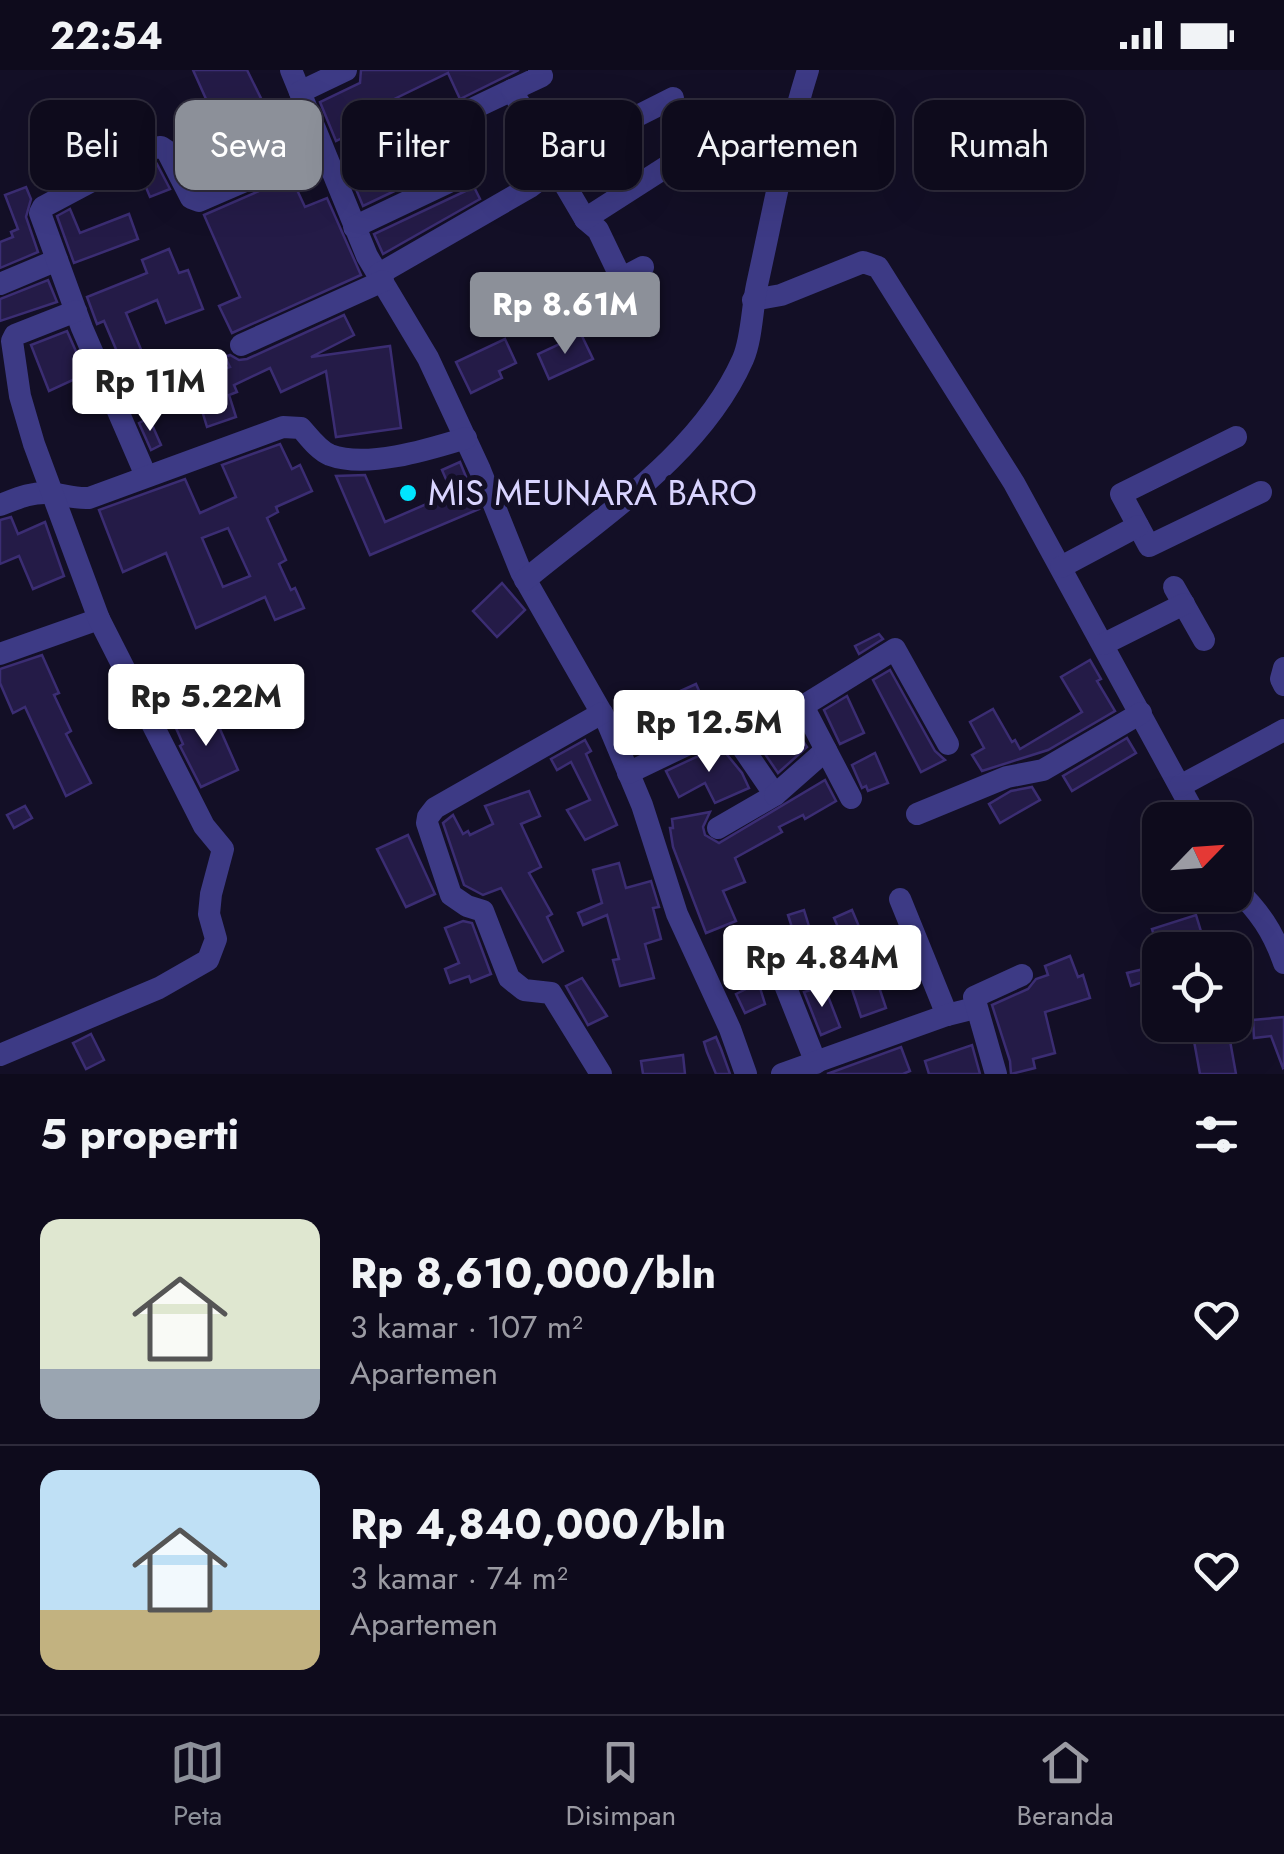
<!DOCTYPE html>
<html lang="id">
<meta charset="utf-8">
<style>
:root{--surface:#0e0b1c;--page:#1c1929;--text:#f1f3f6;--muted:#9b9ba3;--line:#2e2b3b;--accent:#8c9099}
body{margin:0;font-family:Jost,sans-serif;background:var(--page);color:var(--text);height:100vh;display:flex;flex-direction:column;font-size:38px;white-space:nowrap}
*{box-sizing:border-box;margin:0}
p{font-size:32px;color:var(--muted)}
.icon{flex:none;width:55px;height:55px;fill:none;stroke:currentColor;stroke-width:2;stroke-linecap:round;stroke-linejoin:round}
.map{position:relative;height:1004px;overflow:hidden}
.sheet{display:flex;flex-direction:column;background:var(--surface);flex:1}
.sheet>*{flex:none}
.hud{position:absolute;left:30px;top:30px;width:1225px;height:90px;display:flex;gap:20px}
.needle{width:65px;rotate:65deg}
.controls{position:absolute;left:1142px;top:732px;display:grid;gap:20px}
.controls a{display:grid;place-items:center;width:110px;height:110px;border-radius:20px;background:var(--surface);box-shadow:0 10px 40px #0002,0 0 0 2px var(--line);font-size:50px}
.price{position:absolute;translate:-50% -85px;padding:0 22px;border-radius:10px;background:#fff;color:#222;font-size:32px;line-height:65px;filter:drop-shadow(0 2px 5px #0008)}
.price::after{content:'';position:absolute;left:50%;top:60px;width:30px;height:22px;margin-left:-15px;background:inherit;clip-path:polygon(0 0,100% 0,50% 100%)}
.price.selected{background:var(--accent);color:#fff}
ul{padding:0;list-style:none}
li{display:flex;align-items:center;gap:30px;height:250px;padding:0 40px}
li+li{border-top:2px solid var(--line)}
li span{display:grid;place-items:center;flex:none;width:280px;height:200px;border-radius:20px;color:#555}
li>.icon{margin-inline-start:auto}
span .icon{width:120px;height:120px;fill:#fffc;stroke-width:1}
li b{font-size:42px}
h2{display:flex;justify-content:space-between;align-items:center;height:120px;padding:0 40px;font-size:42px}
.tag{padding:0 35px;border-radius:20px;background:var(--surface);box-shadow:0 10px 40px #0002,0 0 0 2px var(--line);font-size:35px;line-height:90px}
.tag.selected{background:var(--accent);color:#fff}
.status{display:flex;justify-content:space-between;align-items:center;height:70px;padding:0 50px;background:var(--surface);direction:ltr}
.status svg{height:28px;fill:currentColor}
.dock{display:flex;justify-content:space-around;align-items:center;height:140px;border-top:2px solid var(--line);background:var(--surface);font-size:28px;color:var(--muted)}
.dock a{display:grid;justify-items:center;gap:5px}
.dock .selected{color:var(--accent)}
.map>svg:first-child{display:block}
.building{fill:#241b47;stroke:#3b2d73;stroke-width:2.5;fill-rule:evenodd}
.lines{fill:none;stroke-linecap:round;stroke-linejoin:round}
.minor{stroke:#3d3a85;stroke-width:22}
.poi-dot{fill:#00e5ff;stroke:#130f26;stroke-width:4}
.labels{text-anchor:middle;stroke-width:10;stroke-linejoin:round;paint-order:stroke}
.poi-label{font-size:35px;fill:#d9d4ff;stroke:#130f26;text-anchor:start}
</style>
<div class="status"><b>22:54</b><svg viewBox="0 0 49 12"><path d="M0 12V9h3v3zM5 12V6h3v6zM10 12V3h3v9zM15 12V0h3v12zM26 1h20v11H26zM47 4h2v5h-2z"/></svg></div>
<div class="map">
<svg width="1284" height="1004" viewBox="0 0 1284 1004">
<rect width="100%" height="100%" fill="#130f26"/>
<g class="building">
<polygon points="193,0 247,0 285,77 237,98"/>
<polygon points="361,0 519,0 460,29 448,3 351,50 356,61 336,71 320,32 360,13"/>
<polygon points="471,59 482,83 464,88 363,136 353,112"/>
<polygon points="157,94 170,119 150,127 140,103"/>
<polygon points="291,107 305,137 327,128 361,205 232,263 219,236 240,227 204,145"/>
<polygon points="26,117 31,129 26,147 38,182 0,198 0,172 13,167 11,162 18,159 5,125"/>
<polygon points="474,117 480,129 383,184 374,164"/>
<polygon points="70,139 80,163 129,144 138,169 74,193 57,146"/>
<polygon points="169,179 179,203 188,200 203,239 166,253 157,230 126,243 142,282 121,291 104,251 97,254 87,227 147,203 142,190"/>
<polygon points="48,210 57,232 0,251 0,229"/>
<polygon points="344,245 354,265 311,287 390,276 401,358 336,367 326,301 281,322 270,298 234,315 237,322 229,325 236,347 207,357 200,334 185,340 178,320 222,306 221,300 230,297 225,287 230,285 239,290 247,289"/>
<polygon points="67,261 86,304 49,321 31,275"/>
<polygon points="581,264 593,289 549,309 538,284"/>
<polygon points="505,269 516,293 499,301 502,308 471,323 456,292"/>
<polygon points="149,348 161,375 151,380 139,353"/>
<path d="M280,374l12,25 8,-4 12,26 -36,16 2,5 -11,6 19,42 -7,4 12,26 4,-2 9,20 -29,12 -10,-23 -69,31 -30,-75 -43,19 -24,-62 86,-31 15,34 36,-16 -14,-32zM228,458l22,48 -27,11 -21,-49z"/>
<polygon points="460,392 479,439 370,485 336,406 365,405 385,452 452,423 442,400"/>
<polygon points="11,447 18,464 45,452 64,506 33,519 19,486 0,494 0,450"/>
<polygon points="502,513 525,540 497,567 473,541"/>
<polygon points="879,564 883,569 859,584 855,576"/>
<polygon points="42,585 59,623 54,625 71,661 66,664 91,713 66,726 25,637 13,643 0,613 0,599"/>
<polygon points="1090,590 1101,609 1097,611 1115,641 1048,680 982,701 972,685 984,678 970,652 993,639 1012,672 1015,670 1020,679 1082,642 1061,607"/>
<polygon points="890,600 935,681 945,690 921,702 873,610"/>
<polygon points="696,614 709,643 652,675 649,670 634,676 623,650 638,644 635,638 655,629 656,632"/>
<polygon points="847,626 864,663 840,674 824,640"/>
<polygon points="212,641 238,700 201,717 180,676 183,674 176,658"/>
<polygon points="784,642 807,677 778,703 763,681 782,672 769,652"/>
<polygon points="1127,668 1136,683 1072,721 1063,706"/>
<polygon points="585,670 591,681 586,684 617,755 585,770 567,740 590,730 571,692 557,700 551,689"/>
<polygon points="720,676 742,703 749,718 715,733 705,713 679,727 666,701"/>
<polygon points="875,683 888,713 868,721 866,716 862,718 852,695"/>
<polygon points="825,710 836,731 805,749 803,745 779,757 782,762 735,788 745,812 723,821 736,851 706,863 673,777 670,758 673,758 672,749 710,742 703,757 705,765 719,773"/>
<polygon points="1032,717 1040,730 1000,753 989,734 1011,721"/>
<polygon points="529,721 540,746 521,754 541,797 529,803 552,844 547,847 563,881 543,892 501,818 483,825 464,815 443,753 453,745 463,764 468,761 470,765 493,754 485,736"/>
<polygon points="25,736 32,748 14,758 7,745"/>
<polygon points="408,765 435,824 406,837 377,779"/>
<polygon points="619,793 626,818 651,811 659,837 653,838 661,869 645,874 654,908 620,916 613,890 619,889 607,845 583,855 578,843 602,833 593,800"/>
<polygon points="804,840 820,892 805,898 788,845"/>
<polygon points="852,840 866,873 848,880 834,848"/>
<polygon points="1196,845 1203,868 1159,882 1152,859"/>
<polygon points="463,851 472,853 491,904 471,912 469,906 450,913 445,899 459,893 445,858"/>
<polygon points="1070,886 1078,907 1083,905 1090,928 1045,942 1055,983 1033,989 1035,998 1011,1004 1010,991 992,935 1028,919 1036,909 1048,905 1045,896"/>
<polygon points="1160,895 1160,921 1146,924 1143,912 1131,916 1127,903"/>
<polygon points="873,899 886,938 861,947 848,907"/>
<polygon points="756,905 765,934 745,943 736,924 748,918 744,910"/>
<polygon points="582,908 607,946 588,955 566,916"/>
<polygon points="824,916 840,957 821,965 804,922"/>
<polygon points="1284,947 1284,997 1283,998 1271,966 1254,968 1253,950"/>
<polygon points="91,964 104,990 86,999 73,973"/>
<polygon points="1229,965 1236,1004 1200,1004 1194,971"/>
<polygon points="716,967 721,979 730,1004 716,1004 707,982 704,972"/>
<polygon points="972,975 980,1004 929,1004 925,991"/>
<polygon points="901,977 910,1001 903,1004 827,1004"/>
<polygon points="683,985 685,1004 643,1004 641,991"/>
</g>
<g class="lines">
<g class="minor">
<polyline points="291,0 367,186 428,288 480,400 521,502 608,654 642,735 677,844 730,959 746,1004"/>
<polyline points="300,22 346,0"/>
<polyline points="470,40 512,20"/>
<polyline points="552,89 673,28"/>
<polyline points="555,98 585,149 598,160 621,208"/>
<polyline points="585,149 691,81"/>
<polyline points="354,157 470,102"/>
<polyline points="379,204 530,117 555,98 512,20 542,6 539,0"/>
<polyline points="0,214 57,190"/>
<polyline points="753,230 781,225 863,192 878,197 1014,413 1198,750"/>
<polyline points="575,233 643,197"/>
<polyline points="241,275 383,211"/>
<polyline points="1236,367 1121,424 1149,476 1261,422"/>
<polyline points="146,406 82,258 40,143 43,137 154,78 161,77 167,81 191,128 199,131 321,78"/>
<path d="M0,435c16,-6 31,-13 48,-12 15,1 25,6 41,5l194,-71 18,1c8,9 17,22 29,27 37,14 100,-6 136,-17"/>
<polyline points="1061,497 1138,456"/>
<path d="M525,510c77,-64 176,-126 218,-221 9,-21 9,-51 14,-74 16,-72 29,-145 51,-215"/>
<polyline points="1174,517 1204,570"/>
<polyline points="1104,574 1184,534"/>
<polyline points="0,584 99,549"/>
<polyline points="1284,598 1281,609 1284,615"/>
<polyline points="628,703 722,658 738,671 775,725 718,758"/>
<polyline points="1180,716 1284,660"/>
<polyline points="775,725 826,680"/>
<polyline points="851,728 803,636 895,579 948,674"/>
<polyline points="917,744 1007,707 1043,700 1141,643"/>
<path d="M1235,818c24,23 38,43 49,75"/>
<polyline points="900,829 947,945"/>
<polyline points="781,905 816,993"/>
<polyline points="0,985 159,918 208,890 216,869 209,844 211,824 223,779 204,756 99,549 34,374 20,326 12,271 15,265 76,241"/>
<polyline points="601,1004 551,923 524,920 509,908 483,841 467,836 451,825 427,753 428,747 435,738 602,643"/>
<polyline points="782,1004 947,945 975,938"/>
<polyline points="996,1004 974,927 1022,905"/>
</g>
</g>
<circle class="poi-dot" cx="408" cy="423" r="10"/>
<g class="labels">
<g class="poi-label">
<text x="428" y="435">MIS MEUNARA BARO</text>
</g>
</g>
</svg>
<div class="controls">
<a><svg class="needle" viewBox="-14 -14 28 28"><path d="M0-13l5 13h-10z" fill="#e53935"/><path d="M0 13l5-13h-10z" fill="#9b9ba3"/></svg></a>
<a><svg class="icon" aria-label="locate" viewBox="0 0 24 24"><circle cx="12" cy="12" r="6"/><path d="M12 2v4M12 18v4M2 12h4M18 12h4"/></svg></a>
</div>
<b class="price selected" style="left:565px;top:287px">Rp 8.61M</b>
<b class="price" style="left:150px;top:364px">Rp 11M</b>
<b class="price" style="left:206px;top:679px">Rp 5.22M</b>
<b class="price" style="left:709px;top:705px">Rp 12.5M</b>
<b class="price" style="left:822px;top:940px">Rp 4.84M</b>
<div class="hud">
<a class="tag">Beli</a>
<a class="tag selected">Sewa</a>
<a class="tag">Filter</a>
<a class="tag">Baru</a>
<a class="tag">Apartemen</a>
<a class="tag">Rumah</a>
</div>
</div>
<section class="sheet">
<h2>5 properti<svg class="icon" aria-label="filters" viewBox="0 0 24 24"><path d="M4 7h16M4 17h16"/><circle cx="9" cy="7" r="2"/><circle cx="15" cy="17" r="2"/></svg></h2>
<ul>
<li><span style="background:linear-gradient(#dfe7d0 75%,#9aa5b1 0)"><svg class="icon" aria-label="home" viewBox="0 0 24 24"><path d="M3 11l9-7 9 7M6 9v11h12V9"/></svg></span><div><b>Rp 8,610,000/bln</b><p>3 kamar · 107 m²</p><p>Apartemen</p></div><svg class="icon" aria-label="heart" viewBox="0 0 24 24"><path d="M12 20l-8-8c-3-5 5-10 8-4 3-6 11-1 8 4z"/></svg></li>
<li><span style="background:linear-gradient(#bfe0f5 70%,#c2b280 0)"><svg class="icon" aria-label="home" viewBox="0 0 24 24"><path d="M3 11l9-7 9 7M6 9v11h12V9"/></svg></span><div><b>Rp 4,840,000/bln</b><p>3 kamar · 74 m²</p><p>Apartemen</p></div><svg class="icon" aria-label="heart" viewBox="0 0 24 24"><path d="M12 20l-8-8c-3-5 5-10 8-4 3-6 11-1 8 4z"/></svg></li>
</ul>
</section>
<nav class="dock">
<a class="selected"><svg class="icon" aria-label="map" viewBox="0 0 24 24"><path d="M3 6l6-2 6 2 6-2v14l-6 2-6-2-6 2zM9 4v14M15 6v14"/></svg>Peta</a>
<a><svg class="icon" aria-label="saved" viewBox="0 0 24 24"><path d="M7 4h10v16l-5-4-5 4z"/></svg>Disimpan</a>
<a><svg class="icon" aria-label="home" viewBox="0 0 24 24"><path d="M3 11l9-7 9 7M6 9v11h12V9"/></svg>Beranda</a>
</nav>
